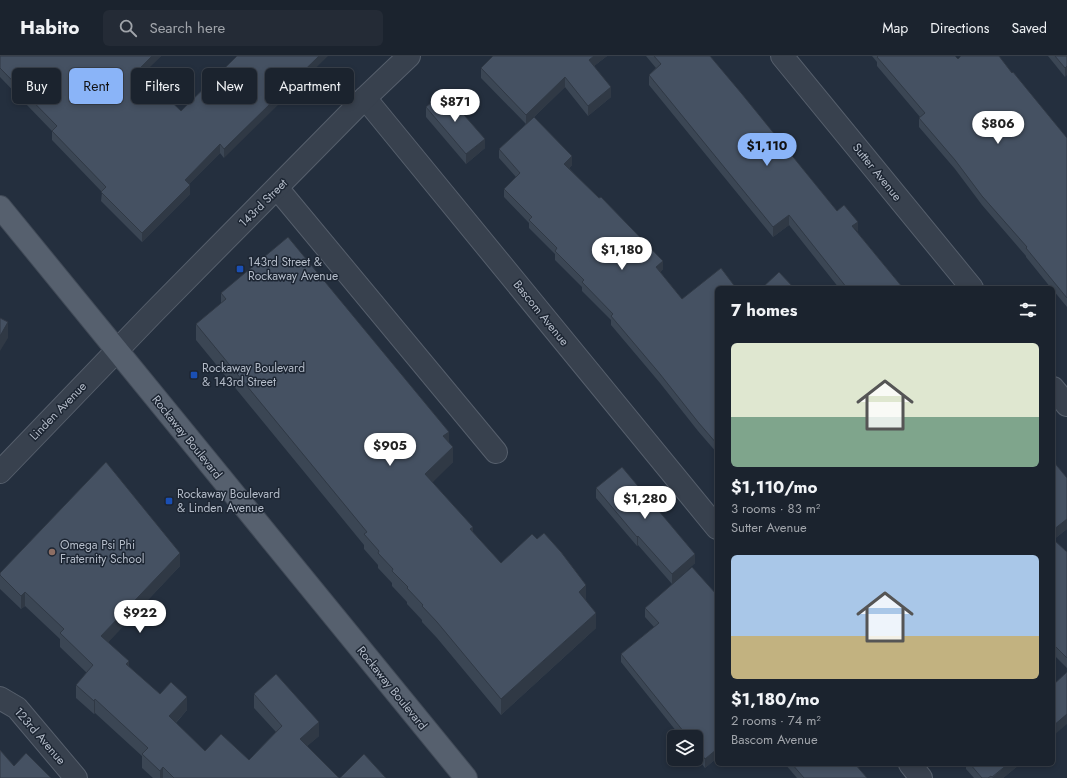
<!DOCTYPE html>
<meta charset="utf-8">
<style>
:root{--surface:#1b232e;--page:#242b36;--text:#f1f3f6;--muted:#a0a4aa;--line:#39404a;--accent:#8ab4f8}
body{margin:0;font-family:Jost,sans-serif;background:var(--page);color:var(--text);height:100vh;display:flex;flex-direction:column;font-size:15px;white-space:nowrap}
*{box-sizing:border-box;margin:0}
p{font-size:13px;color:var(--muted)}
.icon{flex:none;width:22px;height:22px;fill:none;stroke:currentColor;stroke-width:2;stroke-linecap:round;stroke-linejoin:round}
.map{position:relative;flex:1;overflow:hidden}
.details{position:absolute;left:715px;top:230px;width:340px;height:480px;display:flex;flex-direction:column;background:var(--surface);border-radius:6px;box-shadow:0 2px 6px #0003,0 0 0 1px var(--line)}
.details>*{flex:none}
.guide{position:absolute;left:12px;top:12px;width:380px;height:36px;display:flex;gap:8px}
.buttons{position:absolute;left:667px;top:674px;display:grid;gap:8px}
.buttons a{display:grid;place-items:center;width:36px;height:36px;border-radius:6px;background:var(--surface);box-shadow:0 2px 6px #0003,0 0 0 1px var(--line);font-size:20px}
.price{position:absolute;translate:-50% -34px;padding:0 9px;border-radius:14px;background:#fff;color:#222;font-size:13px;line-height:26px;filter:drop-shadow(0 1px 2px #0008)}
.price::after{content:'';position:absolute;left:50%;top:24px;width:12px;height:9px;margin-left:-6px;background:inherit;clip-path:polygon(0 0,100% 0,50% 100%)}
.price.on{background:var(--accent);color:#111}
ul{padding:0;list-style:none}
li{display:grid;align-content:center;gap:8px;height:212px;padding:0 16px}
li span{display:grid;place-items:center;height:124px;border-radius:6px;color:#555}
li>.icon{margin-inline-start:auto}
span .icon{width:72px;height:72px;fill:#fffc;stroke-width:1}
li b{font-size:17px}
h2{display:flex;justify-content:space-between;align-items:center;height:48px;padding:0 16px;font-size:17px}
.chip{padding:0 14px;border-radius:6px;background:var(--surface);box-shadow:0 2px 6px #0003,0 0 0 1px var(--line);font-size:14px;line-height:36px}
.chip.on{background:var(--accent);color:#111}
header{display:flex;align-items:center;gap:24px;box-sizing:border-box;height:56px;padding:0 20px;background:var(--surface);border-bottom:1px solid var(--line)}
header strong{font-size:19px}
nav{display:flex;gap:22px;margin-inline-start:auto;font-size:14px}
.search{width:280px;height:36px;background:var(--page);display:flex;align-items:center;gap:10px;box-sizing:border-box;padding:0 14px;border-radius:6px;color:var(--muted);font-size:15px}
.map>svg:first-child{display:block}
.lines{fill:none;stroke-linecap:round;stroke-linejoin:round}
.minor-casing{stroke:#565f6c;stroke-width:24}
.major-casing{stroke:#414a57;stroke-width:24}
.minor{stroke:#38414e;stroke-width:22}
.major{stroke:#56606e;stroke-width:22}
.wall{fill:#3b4654}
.shaded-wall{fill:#303945}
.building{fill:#455162;stroke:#303945}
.transit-dot{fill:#1a4fb4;stroke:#1d2633;stroke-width:1.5}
.education-dot{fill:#8d6e63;stroke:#1d2633;stroke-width:1.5}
.labels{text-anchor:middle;stroke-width:3;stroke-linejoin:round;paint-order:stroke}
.street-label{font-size:12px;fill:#b4bcc9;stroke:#1d2633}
.poi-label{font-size:12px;fill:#b4bcc9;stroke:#1d2633;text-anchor:start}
</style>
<header>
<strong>Habito</strong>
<div class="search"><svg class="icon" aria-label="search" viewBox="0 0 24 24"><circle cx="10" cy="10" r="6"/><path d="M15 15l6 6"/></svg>Search here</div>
<nav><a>Map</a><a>Directions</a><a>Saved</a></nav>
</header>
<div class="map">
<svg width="1067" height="722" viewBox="0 0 1067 722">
<rect width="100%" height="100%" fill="#242f3e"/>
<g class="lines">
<g class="minor-casing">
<g id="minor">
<polyline points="782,0 972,232"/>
<polyline points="365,42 717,472"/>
<polyline points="277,132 496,396"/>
<polyline points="1053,332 1067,349"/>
<polyline points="0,416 153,257 365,42 409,0"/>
<polyline points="0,642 17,652 76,722"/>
<polyline points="910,708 921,722"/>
</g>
</g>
<g class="major-casing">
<polyline id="major" points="0,151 466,722"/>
</g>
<use href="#minor" class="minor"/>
<use href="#major" class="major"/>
</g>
<g class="wall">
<polygon points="0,0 161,0 142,18 181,55 237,0 224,102 220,97 189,128 190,138 142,186 101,145 102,136 52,84 52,75 0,21"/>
<polygon points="493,0 607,0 594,10 611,41 588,60 565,31 534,61 572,109 569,112 663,213 660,216 682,243 717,232 717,397 698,375 660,327 611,269 611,264 582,235 582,231 555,204 555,198 529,172 529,167 504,141 504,133 516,121 499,102 499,93 526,68 481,22 481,12"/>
<polygon points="646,0 710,0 837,155 857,176 903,232 839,232 789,169 773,181 649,29 649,19 656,12"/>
<polygon points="872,0 955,0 958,3 1012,17 1067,82 1067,251 1053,234 1053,232 1051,232 1026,201 1026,200 982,149 955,113 919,71 919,62 920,61 877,10 877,6"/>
<polygon points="1048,0 1067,0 1065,21"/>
<polygon points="426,51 485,92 466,108 426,61"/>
<polygon points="221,237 449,386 453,406 432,426 473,477 501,507 586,544 596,572 501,659 437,582 422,566 422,564 407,548 407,546 392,530 392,527 378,512 378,509 364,493 364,489 196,284 196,268 221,248"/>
<polygon points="1053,405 1067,422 1067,473 1053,484 1067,496 1067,612 1053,598"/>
<polygon points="596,432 695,507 672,528 638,489 637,490 596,442"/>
<polygon points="180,510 108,586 129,611 160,638 187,654 176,667 205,695 249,704 276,676 254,652 254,638 319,680 307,690 339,722 153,722 142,712 142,700 95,657 94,658 76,642 76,629 87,617 60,591 60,583 25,550 21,553 0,533 0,517"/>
<polygon points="717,539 717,702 705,712 696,700 696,681 681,681 621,606 621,598 654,571 645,561 645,552"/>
<polygon points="785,708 855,708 867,722 797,722"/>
<polygon points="966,708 1020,708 1003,722 974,722 966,713"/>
</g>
<g class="shaded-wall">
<polygon points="152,0 161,0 138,23 138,14"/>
<polygon points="319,0 328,0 224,102 224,93"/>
<polygon points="594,0 607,0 589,14 589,4"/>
<polygon points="1067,10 1067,19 1065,21 1065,12"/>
<polygon points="565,21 565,31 526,69 526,59"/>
<polygon points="611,31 611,41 588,60 588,50"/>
<polygon points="485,83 485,92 466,108 466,98"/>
<polygon points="220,88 220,97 185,132 185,124"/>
<polygon points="572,100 572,109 564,117 564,108"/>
<polygon points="190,129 190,138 142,186 142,177"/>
<polygon points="789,159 789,169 773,181 773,171"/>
<polygon points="858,166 858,176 852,170"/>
<polygon points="663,205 663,213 656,220 656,211"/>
<polygon points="8,266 8,282 0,295 0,280"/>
<polygon points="449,376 449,391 443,380"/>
<polygon points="453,391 453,406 425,434 425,418"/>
<polygon points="1067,463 1067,473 1053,484 1053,474"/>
<polygon points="473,471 473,486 470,473"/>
<polygon points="638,480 638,489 637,490 637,481"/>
<polygon points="180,497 180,510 101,594 101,580"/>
<polygon points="695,498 695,507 672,528 672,518"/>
<polygon points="586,529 586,544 579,536"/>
<polygon points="25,536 25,550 21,553 21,540"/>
<polygon points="596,557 596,572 501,659 501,643"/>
<polygon points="129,605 129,618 126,608"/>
<polygon points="187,641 187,654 169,674 169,660"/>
<polygon points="95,643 95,657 94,658 94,645"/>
<polygon points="1067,658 1067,668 1053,680 1053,670"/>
<polygon points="319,666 319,680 300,696 300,683"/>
<polygon points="717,693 717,702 705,712 705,703"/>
<polygon points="1008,708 1020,708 1003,722 992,722"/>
<polygon points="163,711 163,722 160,722 160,715"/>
</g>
<g class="building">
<polygon points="0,0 152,0 138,14 181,55 237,0 319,0 224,93 220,88 185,124 190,129 142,177 101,136 106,131 52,75 57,70 0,12"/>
<polygon points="493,0 594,0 589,4 611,31 588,50 565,21 526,59 481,12"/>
<polygon points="654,0 710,0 742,38 837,155 844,149 858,166 852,170 903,232 847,232 789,159 773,171 649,19 661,8"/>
<polygon points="878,0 955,0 958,3 961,0 999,0 1012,17 1013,16 1067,82 1067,242 1026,192 1027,191 982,140 955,104 919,62 925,57 877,1"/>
<polygon points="1055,0 1067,0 1067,10 1065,12"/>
<polygon points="444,36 485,83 466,98 426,51"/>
<polygon points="534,61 572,100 564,108 599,142 601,141 663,205 656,211 682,243 721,212 736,232 717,232 717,388 698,366 660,318 611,260 613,258 582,226 584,224 555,195 557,192 529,164 532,161 504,133 520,117 499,93"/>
<polygon points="288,181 449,376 443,380 453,391 425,418 473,471 470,473 501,507 532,478 537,483 544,477 561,496 586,529 579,536 596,557 501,643 437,566 422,550 423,549 407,532 408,531 392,515 393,513 378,497 379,495 364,478 367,476 196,268 226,243 221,237"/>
<polygon points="779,216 794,232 762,232"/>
<polygon points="0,262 8,266 0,280"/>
<polygon points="1053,405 1067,422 1067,463 1053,474"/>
<polygon points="106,406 180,497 101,580 129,605 126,608 160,638 171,626 187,641 169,660 205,695 221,678 249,704 282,670 254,638 276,618 319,666 300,683 339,722 174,722 163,711 160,715 142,698 148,692 95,643 94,645 76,629 93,609 60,577 64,573 25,536 21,540 0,519 0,517"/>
<polygon points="622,411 695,498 672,518 638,480 637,481 596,432"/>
<polygon points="1053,483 1067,496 1067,602 1053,588"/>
<polygon points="692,511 717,539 717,693 705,703 696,691 696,681 688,681 621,598 659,567 645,552"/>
<polygon points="1067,616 1067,658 1053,670 1053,629"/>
<polygon points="0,694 14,710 26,697 51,722 0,722"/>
<polygon points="364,698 386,722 340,722"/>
<polygon points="792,708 855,708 867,722 804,722"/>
<polygon points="970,708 1008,708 992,721 991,720 988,722 982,722"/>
</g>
<g class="transit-dot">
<rect x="236" y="209" width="8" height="8" rx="2"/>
<rect x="190" y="315" width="8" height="8" rx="2"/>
<rect x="165" y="441" width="8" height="8" rx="2"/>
</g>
<circle class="education-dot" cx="52" cy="496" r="4"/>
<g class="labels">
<g class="street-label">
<text transform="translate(877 116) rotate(51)" y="4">Sutter Avenue</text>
<text transform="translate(263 147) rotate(-45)" y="4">143rd Street</text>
<text transform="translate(541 257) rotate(51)" y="4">Bascom Avenue</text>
<text transform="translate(58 355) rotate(-46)" y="4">Linden Avenue</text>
<text transform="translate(187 381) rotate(51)" y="4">Rockaway Boulevard</text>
<text transform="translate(392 632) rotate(51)" y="4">Rockaway Boulevard</text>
<text transform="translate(40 680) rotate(49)" y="4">123rd Avenue</text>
</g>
<g class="poi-label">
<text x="248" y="210">143rd Street &amp;<tspan x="248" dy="14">Rockaway Avenue</tspan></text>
<text x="202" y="316">Rockaway Boulevard<tspan x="202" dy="14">&amp; 143rd Street</tspan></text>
<text x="177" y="442">Rockaway Boulevard<tspan x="177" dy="14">&amp; Linden Avenue</tspan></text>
<text x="60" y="493">Omega Psi Phi<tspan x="60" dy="14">Fraternity School</tspan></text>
</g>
</g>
</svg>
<div class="buttons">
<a><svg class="icon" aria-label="layers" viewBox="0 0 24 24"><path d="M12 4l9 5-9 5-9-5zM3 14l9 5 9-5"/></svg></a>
</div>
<b class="price" style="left:455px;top:67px">$871</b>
<b class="price" style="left:998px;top:89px">$806</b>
<b class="price on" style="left:767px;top:111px">$1,110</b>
<b class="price" style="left:622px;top:215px">$1,180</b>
<b class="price" style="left:390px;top:411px">$905</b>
<b class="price" style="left:645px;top:464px">$1,280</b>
<b class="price" style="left:140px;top:578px">$922</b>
<div class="guide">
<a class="chip">Buy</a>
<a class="chip on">Rent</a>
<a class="chip">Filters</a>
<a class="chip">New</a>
<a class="chip">Apartment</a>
</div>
<section class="details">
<h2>7 homes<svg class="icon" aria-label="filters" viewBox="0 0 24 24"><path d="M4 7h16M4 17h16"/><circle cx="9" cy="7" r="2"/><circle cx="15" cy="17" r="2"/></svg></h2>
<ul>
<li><span style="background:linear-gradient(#dfe7d0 60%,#7fa58c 0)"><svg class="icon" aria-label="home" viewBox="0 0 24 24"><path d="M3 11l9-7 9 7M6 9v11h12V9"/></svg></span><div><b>$1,110/mo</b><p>3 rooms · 83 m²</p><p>Sutter Avenue</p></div></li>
<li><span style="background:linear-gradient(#a9c7e8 65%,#c2b280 0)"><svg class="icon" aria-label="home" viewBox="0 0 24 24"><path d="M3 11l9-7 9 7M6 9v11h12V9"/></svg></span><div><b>$1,180/mo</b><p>2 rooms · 74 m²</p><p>Bascom Avenue</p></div></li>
</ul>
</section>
</div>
